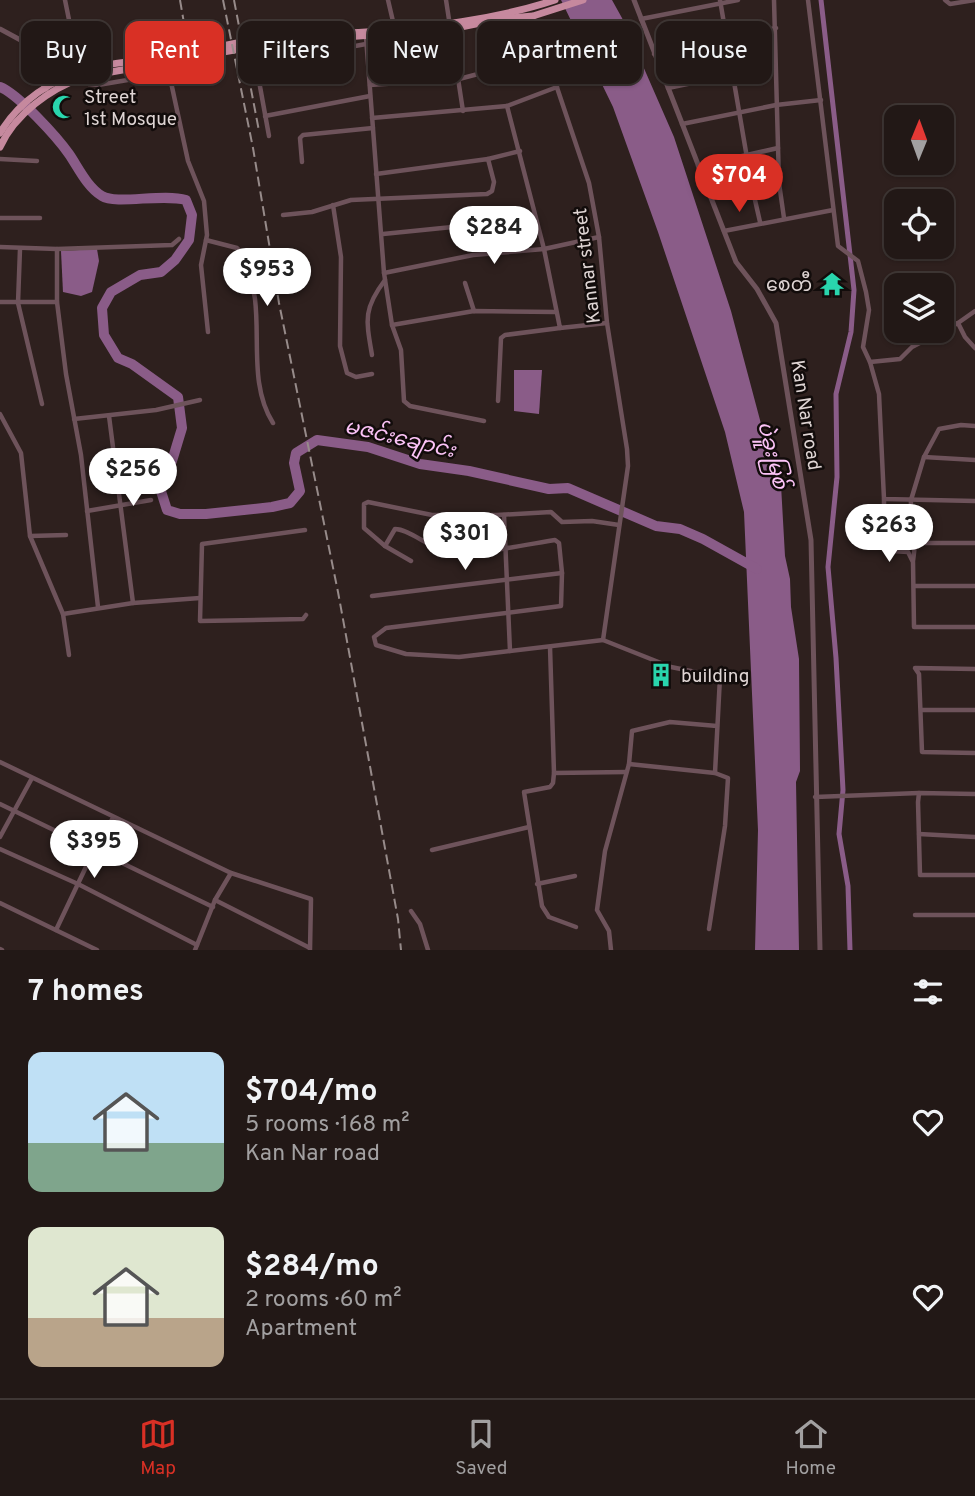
<!DOCTYPE html>
<meta charset="utf-8">
<style>
:root{--surface:#221816;--page:#2e2523;--text:#f1f3f6;--muted:#a2a0a1;--line:#3f3735;--accent:#d93025}
body{margin:0;font-family:Overpass,"Noto Sans Myanmar",sans-serif;background:var(--page);color:var(--text);height:100vh;display:flex;flex-direction:column;font-size:26px;white-space:nowrap}
*{box-sizing:border-box;margin:0}
p{font-size:23px;color:var(--muted)}
.icon{flex:none;width:38px;height:38px;fill:none;stroke:currentColor;stroke-width:2;stroke-linecap:round;stroke-linejoin:round}
.map{position:relative;height:950px;overflow:hidden}
.side{display:flex;flex-direction:column;background:var(--surface);flex:1}
.side>*{flex:none}
.hud{position:absolute;left:21px;top:21px;width:934px;height:63px;display:flex;gap:14px}
.needle{width:46px;rotate:1deg}
.buttons{position:absolute;left:884px;top:105px;display:grid;gap:14px}
.buttons a{display:grid;place-items:center;width:70px;height:70px;border-radius:14px;background:var(--surface);box-shadow:0 2px 5px #0004,0 0 0 2px var(--line);font-size:35px}
.price{position:absolute;translate:-50% -60px;padding:0 16px;border-radius:24px;background:#fff;color:#222;font-size:23px;line-height:46px;filter:drop-shadow(0 2px 4px #0008)}
.price::after{content:'';position:absolute;left:50%;top:42px;width:21px;height:16px;margin-left:-10px;background:inherit;clip-path:polygon(0 0,100% 0,50% 100%)}
.price.active{background:var(--accent);color:#fff}
ul{padding:0;list-style:none}
li{display:flex;align-items:center;gap:21px;height:175px;padding:0 28px}
li span{display:grid;place-items:center;flex:none;width:196px;height:140px;border-radius:14px;color:#555}
li>.icon{margin-inline-start:auto}
span .icon{width:84px;height:84px;fill:#fffc;stroke-width:1}
li b{font-size:30px}
h2{display:flex;justify-content:space-between;align-items:center;height:84px;padding:0 28px;font-size:30px}
.tag{padding:0 24px;border-radius:14px;background:var(--surface);box-shadow:0 2px 5px #0004,0 0 0 2px var(--line);font-size:24px;line-height:63px}
.tag.active{background:var(--accent);color:#fff}
.tabs{display:flex;justify-content:space-around;align-items:center;height:98px;border-top:2px solid var(--line);background:var(--surface);font-size:19px;color:var(--muted)}
.tabs a{display:grid;justify-items:center;gap:4px}
.tabs .active{color:var(--accent)}
.map>svg:first-child{display:block}
.water{fill:#8a5c88}
.lines{fill:none;stroke-linecap:round;stroke-linejoin:round}
.canal{stroke:#8a5c88;stroke-width:5}
.river{stroke:#8a5c88;stroke-width:10}
.minor{stroke:#6e535b;stroke-width:4.5}
.tertiary{stroke:#6e535b;stroke-width:5}
.trunk{stroke:#c6899e;stroke-width:7}
.rail{stroke:#978b8a;stroke-width:2;stroke-dasharray:10 5;stroke-linecap:butt}
.labels{text-anchor:middle;stroke-width:5;stroke-linejoin:round;paint-order:stroke}
.poi-label{font-size:19px;fill:#ded4d3;stroke:#120c0b;text-anchor:start}
.street-label{font-size:19px;fill:#ded4d3;stroke:#120c0b}
.water-label{font-size:21px;font-style:italic;fill:#fcc3f7;stroke:#120c0b}
</style>
<div class="map">
<svg width="975" height="950" viewBox="0 0 975 950">
<rect width="100%" height="100%" fill="#2e201e"/>
<g class="water">
<polygon points="561,0 612,0 622,18 674,137 731,311 772,465 777,470 781,485 785,556 790,579 791,607 799,659 800,771 796,782 799,950 755,950 758,830 744,512 725,432 658,232 613,107"/>
<polygon points="97,249 99,261 92,292 81,296 63,292 61,251"/>
<polygon points="514,370 542,370 539,414 514,411"/>
</g>
<g class="lines">
<polyline class="canal" points="821,0 854,290 851,332 836,394 837,477 828,567 836,658 843,790 839,834 848,886 850,950"/>
<path class="river" d="M0,87c18,7 57,50 69,67 9,13 18,33 33,42 14,9 61,-3 84,4l6,15 -3,25 -14,20 -14,12 -21,3 -29,17 -9,16 2,27 14,23 14,6 46,33 4,31 -10,33 -12,27 7,22 13,4h26l66,-7 18,-4 10,-12 -6,-28 2,-10 21,-13 51,7 52,17 49,7 80,18 19,-1 88,38 24,3 23,10 54,30"/>
<g class="minor">
<polyline points="65,0 79,69"/>
<polyline points="388,0 395,30"/>
<polyline points="446,0 463,111"/>
<polyline points="720,0 752,187 760,222"/>
<polyline points="774,0 779,183 784,218"/>
<polyline points="808,0 838,246 858,261 866,292 869,310 863,347 870,362 879,394 884,499 975,501"/>
<polyline points="945,0 950,4 975,0"/>
<polyline points="641,19 738,0"/>
<polyline points="366,37 384,273 392,325 401,350 404,401 410,406 484,421"/>
<polyline points="654,54 776,28"/>
<polyline points="170,62 169,73 188,161 204,201 207,235 201,265 208,332"/>
<polyline points="80,76 89,84 98,85 169,73"/>
<polyline points="370,85 459,79 547,56"/>
<polyline points="668,88 775,66"/>
<polyline points="507,106 544,249 560,328 607,323"/>
<polyline points="265,116 370,96"/>
<polyline points="372,118 507,106 557,87"/>
<polyline points="682,124 776,105 821,100"/>
<polyline points="269,136 257,70 258,64 366,44"/>
<polyline points="0,159 37,161"/>
<polyline points="488,159 520,151"/>
<polyline points="302,162 300,138 303,135 373,128"/>
<polyline points="698,166 778,148"/>
<polyline points="711,198 779,183"/>
<polyline points="333,205 341,257 340,346 347,373 356,377 372,374"/>
<polyline points="283,215 312,212 351,200 487,194 492,191 494,182 488,159 376,174"/>
<polyline points="0,218 40,218"/>
<polyline points="724,231 833,210"/>
<polyline points="383,234 502,222"/>
<path d="M206,240l31,8 3,3c3,16 13,32 15,48 5,41 -5,88 18,124"/>
<polyline points="0,247 57,249 172,245 179,239"/>
<polyline points="20,249 18,303 42,404"/>
<polyline points="57,249 57,302 66,374 81,455 98,607"/>
<polyline points="384,273 473,255 544,249 599,237"/>
<polyline points="465,283 474,311"/>
<polyline points="0,302 57,302"/>
<polyline points="958,323 965,337 975,348"/>
<polyline points="392,325 474,311 556,312"/>
<path d="M372,355c-6,-35 -9,-46 13,-75"/>
<polyline points="870,362 900,359 912,347 958,323 975,311"/>
<polyline points="498,401 501,338 505,335 560,328"/>
<polyline points="0,414 21,453 30,536 63,614 133,603 200,598"/>
<polyline points="109,416 133,603"/>
<polyline points="74,419 156,410 200,400"/>
<polyline points="924,457 975,460"/>
<polyline points="884,499 884,547 890,551 908,552 913,562 914,627 975,627"/>
<polyline points="87,511 151,500"/>
<polyline points="504,515 510,651"/>
<polyline points="305,530 202,544 200,621 303,619 306,615"/>
<polyline points="30,536 66,535"/>
<polyline points="915,545 910,540 911,500 924,457 939,429 961,425 975,426"/>
<path d="M385,546l10,-17c15,0 35,20 55,23 23,4 79,-8 105,-12l4,3 3,30 -1,33 -175,22 -12,9 2,8 30,9 53,3 144,-17 25,-174 -1,-17 -20,-126 -8,-86 -10,-54 -56,-167"/>
<polyline points="411,561 385,546 364,528 364,504 368,502 432,515 497,515 551,512 562,522 592,521 619,525"/>
<polyline points="913,561 915,545 919,543 975,543"/>
<polyline points="914,586 975,586"/>
<polyline points="372,596 562,573"/>
<polyline points="63,614 69,655"/>
<polyline points="603,640 671,667 720,677 715,773"/>
<polyline points="550,647 554,773 626,772"/>
<polyline points="975,669 915,668 919,674 922,752 975,753"/>
<polyline points="921,710 975,710"/>
<polyline points="0,762 231,873 311,899 310,950"/>
<polyline points="629,764 715,773 728,778 725,826 709,929"/>
<polyline points="554,773 553,783 550,787 524,792 542,906 549,917 576,927"/>
<polyline points="975,794 919,793 918,802 920,875 975,875"/>
<polyline points="815,797 919,793"/>
<polyline points="0,804 213,907"/>
<polyline points="919,834 975,837"/>
<polyline points="0,837 32,778"/>
<polyline points="0,849 78,884 197,945"/>
<polyline points="432,850 529,827"/>
<polyline points="537,884 575,876"/>
<polyline points="215,900 308,947"/>
<polyline points="0,903 97,950"/>
<polyline points="411,911 420,924 428,950"/>
<polyline points="915,915 975,915"/>
<polyline points="56,930 94,850 113,818"/>
<polyline points="0,949 2,950"/>
<polyline points="195,950 215,900 231,873"/>
<polyline points="611,950 609,931 597,910 605,851 629,764 632,731 670,722 717,726"/>
</g>
<g class="tertiary">
<polyline points="634,0 736,262 757,289 776,323 811,540 820,950"/>
<polyline points="0,29 39,50 82,70"/>
</g>
<g class="trunk">
<polyline points="39,50 46,63 45,88"/>
<path d="M0,133c19,-32 52,-54 88,-64 25,-7 53,-8 79,-12 36,-6 72,-16 109,-21 30,-3 60,-2 90,-4 63,-5 129,-12 189,-32"/>
<path d="M0,147c15,-33 50,-58 83,-70l196,-35 172,-13 49,-10 33,-3 50,-16"/>
</g>
<g class="rail">
<polyline points="180,0 185,29"/>
<polyline points="223,0 253,148 279,303 338,592 398,919 401,950"/>
<polyline points="234,0 259,131"/>
</g>
</g>
<defs>
<g id="mosque-bare" transform="scale(1.89)"><path d="M3.5-4.9A6 6 0 1 0 3.5 4.9A5 5 0 1 1 3.5-4.9Z" fill="#29d5ad" stroke="#120c0b" stroke-width="2.5" paint-order="stroke"/></g>
<g id="temple-bare" transform="scale(1.89)"><path d="M0-6L5-2H3V0L6.5 2.5H4V6H1.5V3h-3V6H-4V2.5H-6.5L-3 0V-2H-5Z" fill="#29d5ad" stroke="#120c0b" stroke-width="2.5" paint-order="stroke"/></g>
<g id="building-bare" transform="scale(1.89)"><path d="M-4-6H4V6H1V3H-1V6H-4ZM-2.5-4.3h1.7v1.8h-1.7ZM.8-4.3h1.7v1.8H.8ZM-2.5-1h1.7V.8h-1.7ZM.8-1h1.7V.8H.8Z" fill="#29d5ad" stroke="#120c0b" stroke-width="2.5" paint-order="stroke"/></g>
</defs>
<g fill-rule="evenodd">
<use href="#mosque-bare" x="64" y="107"/>
<use href="#temple-bare" x="832" y="284"/>
<use href="#building-bare" x="661" y="675"/>
</g>
<g class="labels">
<g class="poi-label">
<text x="84" y="103">Street<tspan x="84" dy="22">1st Mosque</tspan></text>
<text x="812" y="291" text-anchor="end">စေတီ</text>
<text x="681" y="682">building</text>
</g>
<g class="street-label">
<text transform="translate(586 266) rotate(-97)" y="7">Kannar street</text>
<text transform="translate(807 415) rotate(81)" y="7">Kan Nar road</text>
</g>
<g class="water-label">
<text transform="translate(400 438) rotate(13)" y="7">မဇင်းချောင်း</text>
<text transform="translate(773 455) rotate(76)" y="7">ပဲခူးမြစ်</text>
</g>
</g>
</svg>
<div class="buttons">
<a><svg class="needle" viewBox="-14 -14 28 28"><path d="M0-13l5 13h-10z" fill="#e53935"/><path d="M0 13l5-13h-10z" fill="#a2a0a1"/></svg></a>
<a><svg class="icon" aria-label="locate" viewBox="0 0 24 24"><circle cx="12" cy="12" r="6"/><path d="M12 2v4M12 18v4M2 12h4M18 12h4"/></svg></a>
<a><svg class="icon" aria-label="layers" viewBox="0 0 24 24"><path d="M12 4l9 5-9 5-9-5zM3 14l9 5 9-5"/></svg></a>
</div>
<b class="price active" style="left:739px;top:214px">$704</b>
<b class="price" style="left:494px;top:266px">$284</b>
<b class="price" style="left:267px;top:308px">$953</b>
<b class="price" style="left:133px;top:508px">$256</b>
<b class="price" style="left:889px;top:564px">$263</b>
<b class="price" style="left:465px;top:572px">$301</b>
<b class="price" style="left:94px;top:880px">$395</b>
<div class="hud">
<a class="tag">Buy</a>
<a class="tag active">Rent</a>
<a class="tag">Filters</a>
<a class="tag">New</a>
<a class="tag">Apartment</a>
<a class="tag">House</a>
</div>
</div>
<section class="side">
<h2>7 homes<svg class="icon" aria-label="filters" viewBox="0 0 24 24"><path d="M4 7h16M4 17h16"/><circle cx="9" cy="7" r="2"/><circle cx="15" cy="17" r="2"/></svg></h2>
<ul>
<li><span style="background:linear-gradient(#bfe0f5 65%,#7fa58c 0)"><svg class="icon" aria-label="home" viewBox="0 0 24 24"><path d="M3 11l9-7 9 7M6 9v11h12V9"/></svg></span><div><b>$704/mo</b><p>5 rooms · 168 m²</p><p>Kan Nar road</p></div><svg class="icon" aria-label="heart" viewBox="0 0 24 24"><path d="M12 20l-8-8c-3-5 5-10 8-4 3-6 11-1 8 4z"/></svg></li>
<li><span style="background:linear-gradient(#dfe7d0 65%,#b9a48a 0)"><svg class="icon" aria-label="home" viewBox="0 0 24 24"><path d="M3 11l9-7 9 7M6 9v11h12V9"/></svg></span><div><b>$284/mo</b><p>2 rooms · 60 m²</p><p>Apartment</p></div><svg class="icon" aria-label="heart" viewBox="0 0 24 24"><path d="M12 20l-8-8c-3-5 5-10 8-4 3-6 11-1 8 4z"/></svg></li>
</ul>
</section>
<nav class="tabs">
<a class="active"><svg class="icon" aria-label="map" viewBox="0 0 24 24"><path d="M3 6l6-2 6 2 6-2v14l-6 2-6-2-6 2zM9 4v14M15 6v14"/></svg>Map</a>
<a><svg class="icon" aria-label="saved" viewBox="0 0 24 24"><path d="M7 4h10v16l-5-4-5 4z"/></svg>Saved</a>
<a><svg class="icon" aria-label="home" viewBox="0 0 24 24"><path d="M3 11l9-7 9 7M6 9v11h12V9"/></svg>Home</a>
</nav>
